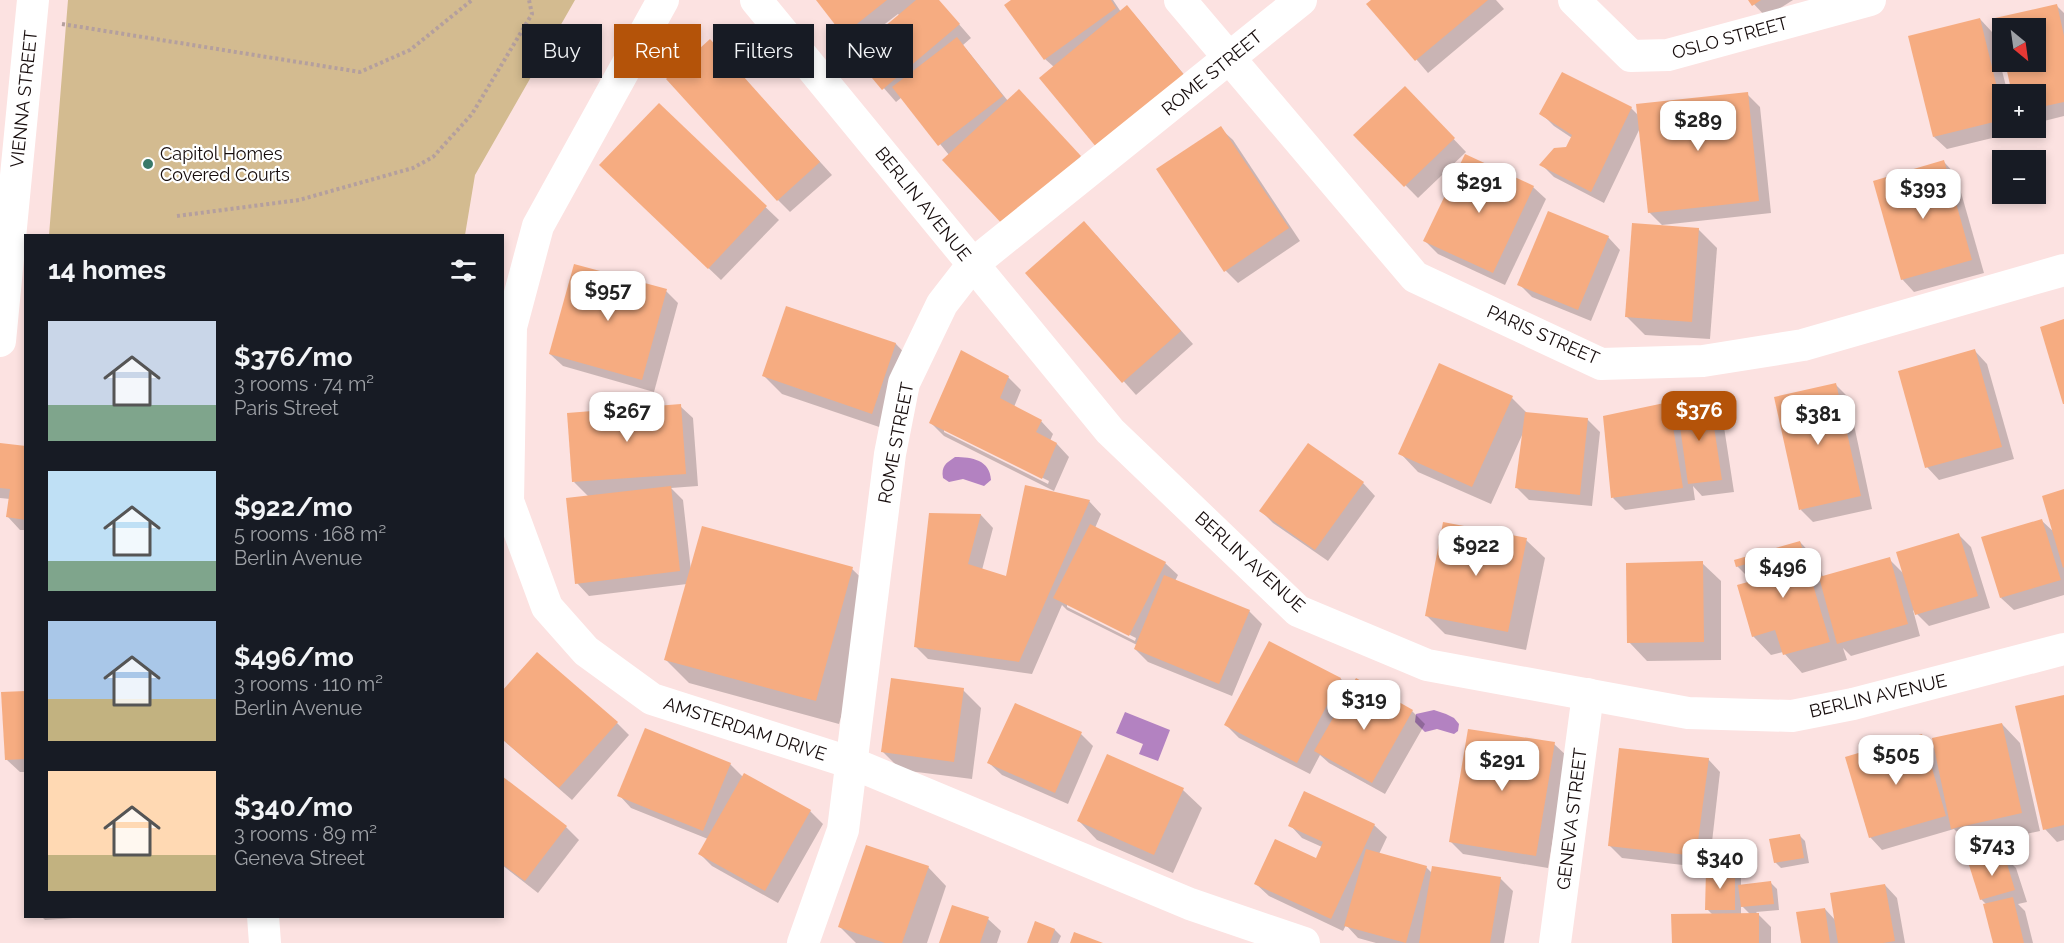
<!DOCTYPE html>
<meta charset="utf-8">
<style>
:root{--surface:#171b24;--page:#20242c;--text:#f1f3f6;--muted:#9ea1a6;--accent:#b45309}
body{margin:0;font-family:Raleway,sans-serif;background:var(--page);color:var(--text);height:100vh;display:flex;flex-direction:column;font-size:22px;white-space:nowrap}
*{box-sizing:border-box;margin:0}
p{font-size:20px;color:var(--muted)}
.icon{flex:none;width:33px;height:33px;fill:none;stroke:currentColor;stroke-width:2;stroke-linecap:round;stroke-linejoin:round}
.map{position:relative;flex:1;overflow:hidden}
.drawer{position:absolute;left:24px;top:234px;width:480px;height:684px;display:flex;flex-direction:column;background:var(--surface);border-radius:0px;box-shadow:0 3px 9px #0003}
.drawer>*{flex:none}
.banner{position:absolute;left:522px;top:24px;width:570px;height:54px;display:flex;gap:12px}
.needle{width:39px;rotate:151deg}
.buttons{position:absolute;left:1992px;top:18px;display:grid;gap:12px}
.buttons a{display:grid;place-items:center;width:54px;height:54px;border-radius:0px;background:var(--surface);box-shadow:0 3px 9px #0003;font-size:30px}
.price{position:absolute;translate:-50% -51px;padding:0 14px;border-radius:12px;background:#fff;color:#222;font-size:20px;line-height:39px;filter:drop-shadow(0 2px 3px #0008)}
.price::after{content:'';position:absolute;left:50%;top:36px;width:18px;height:14px;margin-left:-9px;background:inherit;clip-path:polygon(0 0,100% 0,50% 100%)}
.price.selected{background:var(--accent);color:#fff}
ul{padding:0;list-style:none}
li{display:flex;align-items:center;gap:18px;height:150px;padding:0 24px}
li span{display:grid;place-items:center;flex:none;width:168px;height:120px;border-radius:0px;color:#555}
li>.icon{margin-inline-start:auto}
span .icon{width:72px;height:72px;fill:#fffc;stroke-width:1}
li b{font-size:26px}
h2{display:flex;justify-content:space-between;align-items:center;height:72px;padding:0 24px;font-size:26px}
.pill{padding:0 21px;border-radius:0px;background:var(--surface);box-shadow:0 3px 9px #0003;font-size:21px;line-height:54px}
.pill.selected{background:var(--accent);color:#fff}
.map>svg:first-child{display:block}
.green{fill:#d3bb90}
.water{fill:#b382c1}
.shadow{fill:#0003;fill-rule:evenodd}
.building{fill:#f6ac81}
.lines{fill:none;stroke-linecap:round;stroke-linejoin:round}
.path{stroke:#b49f9e;stroke-width:4;stroke-dasharray:3 3;stroke-linecap:butt}
.minor{stroke:#fff;stroke-width:32}
.poi-dot{fill:#387969;stroke:#fff;stroke-width:2}
.labels{text-anchor:middle;stroke-width:4.5;stroke-linejoin:round;paint-order:stroke}
.street-label{font-size:18px;fill:#160c0c;stroke:#fff}
.poi-label{font-size:18px;fill:#160c0c;stroke:#fff;text-anchor:start}
</style>
<div class="map">
<svg width="2064" height="943" viewBox="0 0 2064 943">
<rect width="100%" height="100%" fill="#fce2e1"/>
<polygon class="green" points="68,0 575,0 475,175 465,235 49,235"/>
<g class="water">
<path d="M955,457c17,0 35,3 36,23l-7,6 -21,-7 -14,3 -6,-4c-2,-12 3,-15 12,-21z"/>
<polygon points="1434,710 1446,714 1454,718 1459,724 1458,731 1454,734 1437,729 1425,732 1415,722 1416,714"/>
<polygon points="1125,712 1170,730 1158,761 1139,754 1143,744 1116,733"/>
</g>
<g class="shadow">
<polygon points="817,0 938,0 971,38 963,45 1008,101 1031,104 1092,169 949,155 902,97 896,102 854,54 900,16 898,14 856,46 844,34"/>
<polygon points="1014,0 1113,0 1121,12 1127,7 1139,20 1196,89 1054,67 1045,59"/>
<polygon points="1374,0 1496,0 1504,9 1428,73 1369,4"/>
<polygon points="1750,0 1793,0 1766,17"/>
<polygon points="2057,6 2064,13 2064,116 2036,123 2036,94 2014,94 2006,62 2036,62 2036,28 2002,28 2002,45 1997,19"/>
<polygon points="1980,19 1992,32 2008,94 2002,94 2002,128 2016,128 2017,132 1947,149 1934,137"/>
<polygon points="722,54 832,175 790,212 778,200"/>
<polygon points="1405,88 1466,152 1418,198 1356,135"/>
<polygon points="1747,94 1760,107 1771,213 1662,225 1649,212 1640,128 1604,203 1554,177 1541,164 1567,148 1572,138 1554,126 1541,113 1631,108 1639,116"/>
<polygon points="659,105 779,220 721,280 614,178"/>
<polygon points="1220,128 1233,140 1300,241 1238,283 1226,271"/>
<polygon points="1944,162 1956,175 1984,273 1914,292 1902,279"/>
<polygon points="1533,187 1546,199 1505,285 1438,254 1425,241"/>
<polygon points="1698,229 1717,248 1710,339 1645,335 1626,316"/>
<polygon points="1096,235 1193,344 1136,395 1027,273"/>
<polygon points="1608,237 1620,250 1591,321 1532,297 1519,284"/>
<polygon points="666,291 678,303 654,392 563,366 550,354"/>
<polygon points="787,308 896,344 914,363 891,431 782,394 764,376"/>
<polygon points="1975,351 1987,364 2014,459 1939,480 1927,467"/>
<path d="M1008,377l13,13 -7,17 27,14 12,13 -3,7 7,3 12,13 -15,34 -110,-55 -13,-13zM944,429l105,52 -1,3 -104,-52z"/>
<polygon points="1835,384 1848,397 1872,509 1813,522 1801,510"/>
<polygon points="1512,398 1528,414 1587,419 1600,432 1592,506 1529,500 1517,488 1523,433 1491,504 1418,472 1400,453"/>
<polygon points="1709,401 1722,414 1734,492 1702,496 1693,486 1695,500 1625,510 1613,498 1669,404 1680,415"/>
<polygon points="680,406 693,418 698,486 671,488 683,500 691,571 852,569 876,592 839,724 689,683 666,660 687,584 589,596 577,583 589,497 574,482"/>
<polygon points="0,444 26,447 26,530 20,530 8,517 10,499 0,498"/>
<polygon points="1363,483 1375,496 1328,561 1273,523 1261,511"/>
<polygon points="2064,491 2064,595 2014,610 2001,598 2041,520 2055,533"/>
<path d="M1089,501l12,13 -6,14 70,35 13,12 -3,6 74,30 13,13 -30,72 -84,-34 -13,-13 2,-4 -70,-35 -5,-5 -30,69 -104,-15 -12,-12 14,-132h51l12,13 -11,42 25,8zM1067,604l69,34 -1,3 -68,-34z"/>
<polygon points="1959,535 1971,547 1990,608 1929,626 1913,610 1920,636 1851,656 1843,648 1847,660 1802,673 1783,652 1771,655 1753,636 1753,582 1737,566 1800,542 1818,561 1823,577 1889,559 1904,574"/>
<polygon points="1526,540 1545,558 1526,650 1445,634 1426,615"/>
<polygon points="1702,563 1721,581 1721,660 1647,661 1629,642"/>
<polygon points="1269,643 1341,679 1351,690 1412,711 1425,724 1385,794 1329,763 1320,755 1310,774 1239,738 1226,725"/>
<polygon points="963,690 981,708 972,779 901,770 882,751"/>
<polygon points="26,692 26,772 20,772 7,760"/>
<polygon points="2064,697 2064,840 2057,842 2045,829"/>
<polygon points="617,723 629,735 572,800 502,739"/>
<polygon points="2002,724 2020,743 2040,831 1971,846 1954,829 1882,850 1870,837 1922,736 1936,750"/>
<polygon points="1081,734 1093,746 1068,804 1002,775 989,763"/>
<polygon points="1554,744 1567,756 1548,868 1463,854 1450,841"/>
<polygon points="1108,756 1183,790 1202,808 1173,873 1097,840 1079,821"/>
<polygon points="1708,759 1720,772 1709,868 1622,858 1609,845"/>
<polygon points="730,764 743,777 810,811 823,824 778,903 712,866 700,854 708,839 631,808 619,795"/>
<polygon points="502,778 566,827 579,840 538,893 502,865"/>
<polygon points="1290,825 1374,825 1387,837 1379,854 1426,867 1432,873 1500,878 1513,891 1504,943 1376,943 1358,938 1346,925 1343,931 1269,896 1256,884 1316,860 1322,847 1302,838"/>
<polygon points="1799,835 1805,841 1809,863 1781,868 1775,862"/>
<polygon points="2004,856 2016,868 2027,902 2018,904 2025,911 2033,943 1994,943 1987,905 1981,899"/>
<polygon points="928,867 946,886 927,943 856,943 839,926"/>
<path d="M1735,871l6,6v9l30,-3 6,6 2,21 -23,2 15,15v16h-98l40,-28 -6,-6zM1741,905l9,9 -9,1z"/>
<polygon points="1885,885 1897,898 1905,943 1803,943 1825,909 1836,921"/>
<polygon points="41,916 101,916 45,920"/>
<polygon points="988,919 1001,931 997,943 940,943"/>
<polygon points="1036,923 1055,930 1061,936 1058,943 1029,943"/>
</g>
<g class="building">
<polygon points="816,0 887,0 843,35"/>
<polygon points="916,0 939,0 960,24 882,90 852,54"/>
<polygon points="1011,0 1111,0 1116,8 1044,60 1004,5"/>
<polygon points="1371,0 1488,0 1415,61 1366,4"/>
<polygon points="1748,0 1761,0 1752,6"/>
<polygon points="2057,4 2064,36 2064,102 2036,108 2036,94 2012,94 2005,62 2036,62 2036,28 2002,28 2002,48 1995,18"/>
<polygon points="1127,5 1185,76 1097,148 1039,78"/>
<polygon points="1980,18 2002,108 2002,120 1933,137 1908,36"/>
<polygon points="957,37 1003,96 938,146 892,87"/>
<polygon points="710,39 820,162 777,201 666,79"/>
<polygon points="1562,72 1632,107 1591,192 1539,165 1554,148 1566,147 1572,135 1539,114"/>
<polygon points="1405,86 1455,138 1404,187 1353,135"/>
<polygon points="1019,89 1081,156 1004,226 942,160"/>
<polygon points="1748,92 1759,201 1648,213 1636,104"/>
<polygon points="659,103 767,206 708,269 599,165"/>
<polygon points="1221,126 1289,228 1224,272 1156,169"/>
<polygon points="1465,154 1534,186 1493,273 1423,241"/>
<polygon points="1944,160 1972,260 1901,280 1873,181"/>
<polygon points="1548,211 1609,236 1578,310 1517,285"/>
<polygon points="1084,221 1181,331 1122,383 1025,273"/>
<polygon points="1632,223 1699,228 1692,322 1625,317"/>
<polygon points="574,264 667,289 642,380 549,354"/>
<polygon points="786,306 896,343 872,414 762,376"/>
<polygon points="2064,319 2064,404 2063,404 2040,327"/>
<polygon points="1975,349 2002,447 1925,468 1898,371"/>
<polygon points="961,350 1009,376 1000,398 1042,420 1036,432 1057,443 1042,479 929,423"/>
<polygon points="1439,363 1513,396 1472,487 1398,454"/>
<polygon points="1836,383 1861,496 1799,510 1774,397"/>
<polygon points="1710,400 1722,480 1688,484 1677,405"/>
<polygon points="1669,402 1683,488 1611,498 1603,416"/>
<polygon points="681,404 686,474 572,482 567,413"/>
<polygon points="1525,412 1588,418 1580,495 1515,488"/>
<polygon points="0,443 26,446 26,520 6,517 10,489 0,488"/>
<polygon points="1308,443 1364,482 1315,550 1259,511"/>
<polygon points="1025,485 1090,500 1019,662 914,647 929,513 981,514 968,564 1006,576"/>
<polygon points="671,486 680,571 575,584 566,498"/>
<polygon points="2064,489 2064,567 2063,568 2042,496"/>
<polygon points="2042,519 2061,580 2000,598 1981,537"/>
<polygon points="1443,522 1527,538 1508,632 1425,616"/>
<polygon points="1090,524 1166,562 1129,636 1053,598"/>
<polygon points="702,526 853,567 816,701 664,660"/>
<polygon points="1959,533 1978,596 1915,615 1896,552"/>
<polygon points="1800,541 1830,642 1783,655 1775,630 1752,637 1737,585 1755,580 1750,563 1736,567 1734,560"/>
<polygon points="1890,557 1908,624 1837,644 1819,577"/>
<polygon points="1703,561 1704,642 1627,643 1626,563"/>
<polygon points="1164,575 1250,610 1219,684 1134,649"/>
<polygon points="1269,641 1341,678 1297,763 1224,725"/>
<polygon points="537,652 618,722 559,788 502,739 502,691"/>
<polygon points="891,678 964,688 954,762 881,752"/>
<polygon points="1356,678 1413,710 1372,783 1314,751"/>
<polygon points="26,691 26,759 5,760 1,692"/>
<polygon points="2064,695 2064,825 2043,830 2015,706"/>
<polygon points="1015,703 1082,732 1055,793 987,763"/>
<polygon points="2002,723 2022,813 1951,829 1932,738"/>
<polygon points="645,728 731,763 703,831 617,796"/>
<polygon points="1468,729 1555,742 1536,856 1449,842"/>
<polygon points="1922,734 1946,816 1869,838 1845,757"/>
<polygon points="1619,748 1709,758 1696,856 1608,846"/>
<polygon points="1107,754 1184,788 1154,855 1077,821"/>
<polygon points="744,773 811,810 765,891 698,854"/>
<polygon points="502,776 567,826 525,881 502,864"/>
<polygon points="1304,791 1375,824 1331,919 1254,884 1275,839 1316,858 1323,842 1288,826"/>
<polygon points="1800,834 1804,858 1774,863 1769,839"/>
<polygon points="866,845 929,866 902,943 885,943 838,927"/>
<polygon points="1366,849 1427,866 1406,943 1344,926"/>
<polygon points="2004,854 2015,890 1980,900 1969,865"/>
<polygon points="1432,866 1501,877 1490,943 1419,943"/>
<polygon points="1735,869 1735,910 1705,910 1706,870"/>
<polygon points="1771,881 1774,904 1741,907 1738,885"/>
<polygon points="1885,884 1895,941 1883,943 1838,943 1830,893"/>
<polygon points="2013,897 2024,943 1993,943 1983,904"/>
<polygon points="952,905 989,917 980,943 939,943"/>
<polygon points="1825,908 1830,943 1801,943 1796,912"/>
<polygon points="1759,913 1759,943 1672,943 1671,914"/>
<polygon points="1035,921 1055,929 1050,943 1027,943"/>
<polygon points="1074,932 1103,943 1070,943"/>
</g>
<g class="lines">
<g class="path">
<polyline points="62,24 360,72 410,50 472,0"/>
<polyline points="177,216 299,200 413,168 433,157 472,114 532,14 529,0"/>
</g>
<g class="minor">
<polyline points="663,0 538,226 511,327 508,501 547,607 586,651 652,699 852,763 1190,904 1304,943"/>
<polyline points="756,0 1110,431 1298,611 1427,665 1688,713 1792,716 1853,704 2064,649"/>
<polyline points="1180,0 1415,277 1601,364 1703,361 1803,345 2064,270"/>
<polyline points="1574,0 1631,56 1668,55 1870,0"/>
<polyline points="0,341 33,0"/>
<polyline points="263,916 265,943"/>
<polyline points="803,943 843,830 890,454 904,383 942,304 973,264 1301,0"/>
<polyline points="1555,943 1588,694"/>
</g>
</g>
<circle class="poi-dot" cx="148" cy="164" r="6"/>
<g class="labels">
<g class="street-label">
<text transform="translate(1730 38) rotate(-15)" y="6">OSLO STREET</text>
<text transform="translate(1212 73) rotate(-39)" y="6">ROME STREET</text>
<text transform="translate(24 99) rotate(-84)" y="6">VIENNA STREET</text>
<text transform="translate(923 204) rotate(51)" y="6">BERLIN AVENUE</text>
<text transform="translate(1543 335) rotate(24)" y="6">PARIS STREET</text>
<text transform="translate(896 443) rotate(-79)" y="6">ROME STREET</text>
<text transform="translate(1250 562) rotate(42)" y="6">BERLIN AVENUE</text>
<text transform="translate(1878 696) rotate(-13)" y="6">BERLIN AVENUE</text>
<text transform="translate(745 729) rotate(18)" y="6">AMSTERDAM DRIVE</text>
<text transform="translate(1572 819) rotate(-83)" y="6">GENEVA STREET</text>
</g>
<g class="poi-label">
<text x="160" y="160">Capitol Homes<tspan x="160" dy="21">Covered Courts</tspan></text>
</g>
</g>
</svg>
<div class="buttons">
<a><svg class="needle" viewBox="-14 -14 28 28"><path d="M0-13l5 13h-10z" fill="#e53935"/><path d="M0 13l5-13h-10z" fill="#9ea1a6"/></svg></a>
<a>+</a>
<a>−</a>
</div>
<b class="price" style="left:1698px;top:152px">$289</b>
<b class="price" style="left:1479px;top:214px">$291</b>
<b class="price" style="left:1923px;top:220px">$393</b>
<b class="price" style="left:608px;top:322px">$957</b>
<b class="price selected" style="left:1699px;top:442px">$376</b>
<b class="price" style="left:627px;top:443px">$267</b>
<b class="price" style="left:1818px;top:446px">$381</b>
<b class="price" style="left:1476px;top:577px">$922</b>
<b class="price" style="left:1783px;top:599px">$496</b>
<b class="price" style="left:1364px;top:731px">$319</b>
<b class="price" style="left:1896px;top:786px">$505</b>
<b class="price" style="left:1502px;top:792px">$291</b>
<b class="price" style="left:1992px;top:877px">$743</b>
<b class="price" style="left:1720px;top:890px">$340</b>
<div class="banner">
<a class="pill">Buy</a>
<a class="pill selected">Rent</a>
<a class="pill">Filters</a>
<a class="pill">New</a>
</div>
<section class="drawer">
<h2>14 homes<svg class="icon" aria-label="filters" viewBox="0 0 24 24"><path d="M4 7h16M4 17h16"/><circle cx="9" cy="7" r="2"/><circle cx="15" cy="17" r="2"/></svg></h2>
<ul>
<li><span style="background:linear-gradient(#c9d6e8 70%,#7fa58c 0)"><svg class="icon" aria-label="home" viewBox="0 0 24 24"><path d="M3 11l9-7 9 7M6 9v11h12V9"/></svg></span><div><b>$376/mo</b><p>3 rooms · 74 m²</p><p>Paris Street</p></div></li>
<li><span style="background:linear-gradient(#bfe0f5 75%,#7fa58c 0)"><svg class="icon" aria-label="home" viewBox="0 0 24 24"><path d="M3 11l9-7 9 7M6 9v11h12V9"/></svg></span><div><b>$922/mo</b><p>5 rooms · 168 m²</p><p>Berlin Avenue</p></div></li>
<li><span style="background:linear-gradient(#a9c7e8 65%,#c2b280 0)"><svg class="icon" aria-label="home" viewBox="0 0 24 24"><path d="M3 11l9-7 9 7M6 9v11h12V9"/></svg></span><div><b>$496/mo</b><p>3 rooms · 110 m²</p><p>Berlin Avenue</p></div></li>
<li><span style="background:linear-gradient(#ffd9b3 70%,#c2b280 0)"><svg class="icon" aria-label="home" viewBox="0 0 24 24"><path d="M3 11l9-7 9 7M6 9v11h12V9"/></svg></span><div><b>$340/mo</b><p>3 rooms · 89 m²</p><p>Geneva Street</p></div></li>
</ul>
</section>
</div>
